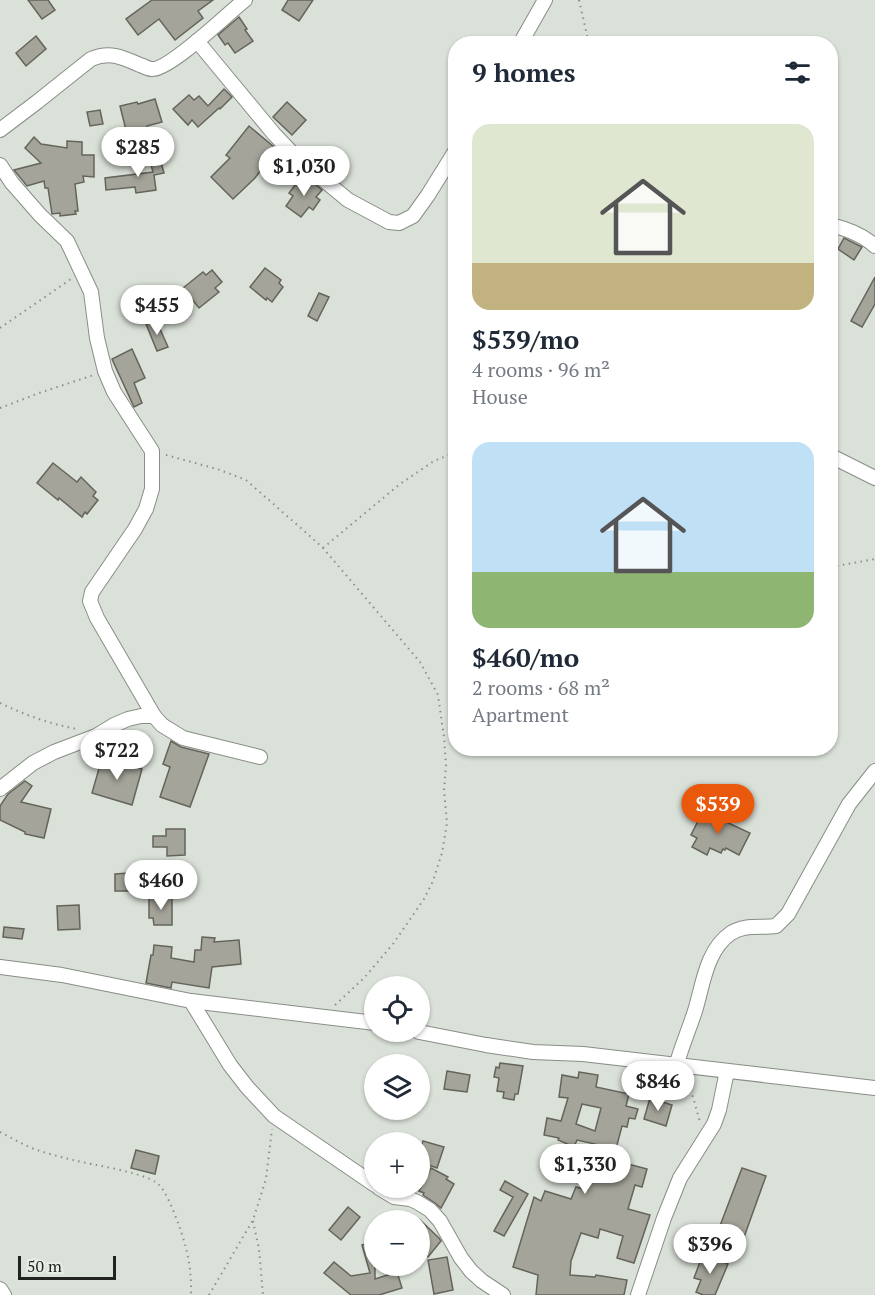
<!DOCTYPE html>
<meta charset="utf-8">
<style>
:root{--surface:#fff;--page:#f2f2f3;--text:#1f2937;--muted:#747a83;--accent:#ea580c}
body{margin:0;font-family:"PT Serif",serif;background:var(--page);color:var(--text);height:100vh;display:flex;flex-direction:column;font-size:22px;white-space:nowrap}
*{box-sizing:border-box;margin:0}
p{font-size:20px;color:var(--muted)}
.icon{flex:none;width:33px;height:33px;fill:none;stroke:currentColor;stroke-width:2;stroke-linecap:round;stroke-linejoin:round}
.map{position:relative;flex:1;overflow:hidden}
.side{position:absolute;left:448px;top:36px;width:390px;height:720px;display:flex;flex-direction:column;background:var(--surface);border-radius:24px;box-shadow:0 2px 4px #0004}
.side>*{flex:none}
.buttons{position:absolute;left:364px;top:976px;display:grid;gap:12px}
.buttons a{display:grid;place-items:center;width:66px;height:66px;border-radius:50%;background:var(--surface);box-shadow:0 2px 4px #0004;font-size:30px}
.scale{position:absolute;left:18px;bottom:15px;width:98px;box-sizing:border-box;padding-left:6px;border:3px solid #212320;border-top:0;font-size:16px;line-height:21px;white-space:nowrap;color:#212320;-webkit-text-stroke:4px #e7eee5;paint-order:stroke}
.price{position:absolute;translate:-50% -51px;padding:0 14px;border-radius:21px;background:#fff;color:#222;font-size:20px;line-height:39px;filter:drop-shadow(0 2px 3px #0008)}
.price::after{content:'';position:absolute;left:50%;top:36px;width:18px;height:14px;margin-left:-9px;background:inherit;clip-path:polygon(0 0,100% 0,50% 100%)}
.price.current{background:var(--accent);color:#fff}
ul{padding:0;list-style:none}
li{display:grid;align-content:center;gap:12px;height:318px;padding:0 24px}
li span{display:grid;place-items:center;height:186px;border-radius:18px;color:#555}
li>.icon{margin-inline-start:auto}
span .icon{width:108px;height:108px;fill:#fffc;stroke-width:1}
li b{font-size:26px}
h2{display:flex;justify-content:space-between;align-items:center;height:72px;padding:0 24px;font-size:26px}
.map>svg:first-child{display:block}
.building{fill:#a4a49a;stroke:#64645b;stroke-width:1.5;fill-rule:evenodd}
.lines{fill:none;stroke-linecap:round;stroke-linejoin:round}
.minor-casing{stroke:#888e86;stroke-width:16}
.path{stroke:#8b9089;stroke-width:2;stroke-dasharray:1.5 4.5;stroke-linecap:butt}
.minor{stroke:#fff;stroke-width:14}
</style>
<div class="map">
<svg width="875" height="1295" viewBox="0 0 875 1295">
<rect width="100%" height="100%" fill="#dae1d8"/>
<g class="building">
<polygon points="28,0 48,0 55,10 42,19"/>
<polygon points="152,0 213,0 198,11 203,18 175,40 159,19 138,35 126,19"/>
<polygon points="288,0 313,0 299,21 282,10"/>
<polygon points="239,17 247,29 245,30 253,41 235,53 228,43 225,45 218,35"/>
<polygon points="36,36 46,49 26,66 16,53"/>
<polygon points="224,89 232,97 220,109 219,108 198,127 192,120 188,125 173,109 189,95 194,100 199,96 208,106"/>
<polygon points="155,99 162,122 147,126 150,136 129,142 120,106 137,102 138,104"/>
<polygon points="287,102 306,120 292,135 273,117"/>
<polygon points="100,110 103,124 90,126 87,112"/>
<polygon points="249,126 274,147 262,164 264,166 255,178 233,199 211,177 230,158 226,155"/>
<polygon points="34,137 41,144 67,148 67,141 82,142 82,155 94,155 94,177 83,176 84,182 75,184 78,211 75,211 76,214 60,216 60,213 52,214 48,188 45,188 44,181 27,186 14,170 41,163 25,148"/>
<polygon points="158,151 164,173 154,175 156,190 136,193 135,187 106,190 105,178 153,172 148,154"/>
<polygon points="307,177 322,190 316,197 320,200 313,210 309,207 301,217 286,206 293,196 289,193 296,184 300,186"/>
<polygon points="844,238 862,247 854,260 838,249"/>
<polygon points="265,268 281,280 279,283 283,287 272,302 267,298 266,300 250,287"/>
<polygon points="212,270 222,282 215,288 219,292 199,308 183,288 203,272 206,275"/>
<polygon points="875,277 875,304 862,327 851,321"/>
<polygon points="319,293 329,297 317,321 308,316"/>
<polygon points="156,320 168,347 157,351 146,324"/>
<polygon points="132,349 145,378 134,383 142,403 134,407 112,359"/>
<polygon points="53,463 77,482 81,477 96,492 93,496 98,500 87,514 85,512 82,517 59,498 58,500 37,483"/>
<polygon points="171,741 181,747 209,754 190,807 160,797 170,767 163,764"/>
<polygon points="102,758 142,769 132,805 92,793"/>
<polygon points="25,781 32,786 21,802 51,809 44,838 25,834 25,832 0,820 0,806 8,794"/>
<polygon points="700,785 710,791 695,814 685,808"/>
<polygon points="703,811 750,833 739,855 726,848 725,850 723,849 721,853 710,848 707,855 692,847 697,838 691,835"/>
<polygon points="166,829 185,829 185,855 167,856 167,847 153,847 153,836 166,836"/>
<polygon points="129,873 130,891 115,891 115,874"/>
<polygon points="149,898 172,898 172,925 154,925 153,918 149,918"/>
<polygon points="79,905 80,929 58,930 57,906"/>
<polygon points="4,927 24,929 22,939 3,937"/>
<polygon points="202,937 215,938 214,942 239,940 241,964 212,967 209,988 172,982 171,988 146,983 151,955 153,955 154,945 172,947 171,958 194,962 195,950 201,950"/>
<polygon points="500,1063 523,1066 518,1094 515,1094 514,1100 503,1098 504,1092 497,1091 499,1078 494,1077 496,1067 499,1068"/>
<polygon points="641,1070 654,1071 652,1084 626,1082 626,1071 640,1072"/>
<polygon points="447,1071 470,1075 467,1092 444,1089"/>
<path d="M579,1072l19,3 -2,12 33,7 -3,12 12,3 -3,10 -6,-1 -2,9 -5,-1 -9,34 34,9 -5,18 -7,-2 -7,24 22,6 -16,48 -17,-5 6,-22 -23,-7 -2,9 -17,-5 -10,28 -1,14 25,2 1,-2 31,5 -3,15h-88l2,-20 -25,-8 21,-70 7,4 4,-10 26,8 5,-12 11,3 11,-32 -6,-1 3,-13 -18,-4 -3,7 -16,-7 1,-2 -15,-3 3,-17 14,3 7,-23 -9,-1 3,-22 16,3zM582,1104l19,4 -6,23 -19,-7z"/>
<polygon points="650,1098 672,1105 666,1126 644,1119"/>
<polygon points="423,1141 444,1147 437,1168 420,1162 420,1150"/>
<polygon points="136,1150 159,1156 155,1174 131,1168"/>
<polygon points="431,1168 448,1177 446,1179 454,1184 441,1208 435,1203 423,1195 424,1193 419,1191"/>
<polygon points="742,1168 766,1176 743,1240 718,1231"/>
<polygon points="505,1181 528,1194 504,1236 494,1231 513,1197 500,1190"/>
<polygon points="348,1207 360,1217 341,1240 329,1230"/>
<polygon points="420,1220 439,1238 441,1241 428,1257 420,1250"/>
<polygon points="375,1241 375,1279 397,1272 402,1288 379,1295 351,1295 324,1273 334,1262 351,1276 370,1273 362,1245"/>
<polygon points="703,1254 728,1264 715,1295 703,1295 696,1292 701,1280 694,1278"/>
<polygon points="447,1257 453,1290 434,1294 428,1260"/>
</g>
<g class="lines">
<g class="minor-casing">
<g id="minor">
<polyline points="197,41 274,134 296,157 348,200 389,222 399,223 413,216 428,195 456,150"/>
<polyline points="520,44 545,0"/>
<path d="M0,130l37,-28 54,-43c19,-8 31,-2 49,6 4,1 8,4 12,4 18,1 76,-56 93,-69"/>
<polyline points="0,165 12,183 40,215 67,241 91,292 97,338 105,371 114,392 152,451 152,489 146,509 135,529 92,592 90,601 97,618 154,716"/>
<path d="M831,225c16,4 32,10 44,21"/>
<polyline points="831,456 875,478"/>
<polyline points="0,789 33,763 54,752 96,736 114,725 128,719 141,716 154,716 162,725 183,738 260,757"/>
<polyline points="0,967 62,975 191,1001 375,1023"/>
<polyline points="191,1001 230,1065 247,1087 274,1116 375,1185"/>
<polyline points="419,1032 486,1045 533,1052 583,1054 875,1088"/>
<path d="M677,1063c5,-17 12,-34 18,-52 8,-26 11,-61 36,-78 14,-9 29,-5 45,-7l12,-12 61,-110 26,-33"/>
<polyline points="379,1188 394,1197 410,1199 417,1202 430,1210 440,1221 461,1258 471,1271 482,1281 503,1295"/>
<polyline points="0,1289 4,1295"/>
<polyline points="638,1295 664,1218 680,1178 714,1124 719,1110 727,1071"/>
</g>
</g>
<g class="path">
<polyline points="579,0 589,44"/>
<polyline points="0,328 71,279"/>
<polyline points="0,408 42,392 94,375"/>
<polyline points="166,455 217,469 246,480 303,530 323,548 420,662 438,695 444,737 446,765 444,790 447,823 442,853 433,881 424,899 393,944 364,978 334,1006"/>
<polyline points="323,548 400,484 434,461 456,452"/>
<polyline points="831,567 875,559"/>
<path d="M0,703c25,12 50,21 77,26"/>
<polyline points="685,1079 693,1097 700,1122"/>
<path d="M0,1132c12,6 25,14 37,18 12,4 24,7 36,10 20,5 69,12 84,23 8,7 12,18 16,27 12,30 19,53 18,85"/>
<polyline points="253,1221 259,1249 263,1295"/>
<polyline points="209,1295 253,1220 266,1179 272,1129"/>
</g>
<use href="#minor" class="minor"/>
</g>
</svg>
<div class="buttons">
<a><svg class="icon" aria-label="locate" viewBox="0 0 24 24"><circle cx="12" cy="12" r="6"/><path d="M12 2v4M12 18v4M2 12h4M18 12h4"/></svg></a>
<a><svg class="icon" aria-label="layers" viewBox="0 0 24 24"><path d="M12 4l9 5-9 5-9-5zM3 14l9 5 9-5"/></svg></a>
<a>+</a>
<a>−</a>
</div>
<div class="scale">50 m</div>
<b class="price" style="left:138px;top:178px">$285</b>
<b class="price" style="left:304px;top:197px">$1,030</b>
<b class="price" style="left:157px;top:336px">$455</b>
<b class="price" style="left:117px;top:781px">$722</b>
<b class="price current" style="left:718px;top:835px">$539</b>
<b class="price" style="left:161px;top:911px">$460</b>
<b class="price" style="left:658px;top:1112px">$846</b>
<b class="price" style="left:585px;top:1195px">$1,330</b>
<b class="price" style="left:710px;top:1275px">$396</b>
<section class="side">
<h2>9 homes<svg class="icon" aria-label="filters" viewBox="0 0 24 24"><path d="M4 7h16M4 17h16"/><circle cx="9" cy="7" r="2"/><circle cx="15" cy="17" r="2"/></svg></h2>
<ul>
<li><span style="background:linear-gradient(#dfe7d0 75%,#c2b280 0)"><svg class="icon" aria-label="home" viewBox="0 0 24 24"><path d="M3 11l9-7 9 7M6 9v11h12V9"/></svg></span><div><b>$539/mo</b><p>4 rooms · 96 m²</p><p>House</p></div></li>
<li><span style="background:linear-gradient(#bfe0f5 70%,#8fb573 0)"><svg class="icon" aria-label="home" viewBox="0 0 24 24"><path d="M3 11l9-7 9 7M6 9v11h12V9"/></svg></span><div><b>$460/mo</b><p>2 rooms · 68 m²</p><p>Apartment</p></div></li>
</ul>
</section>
</div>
